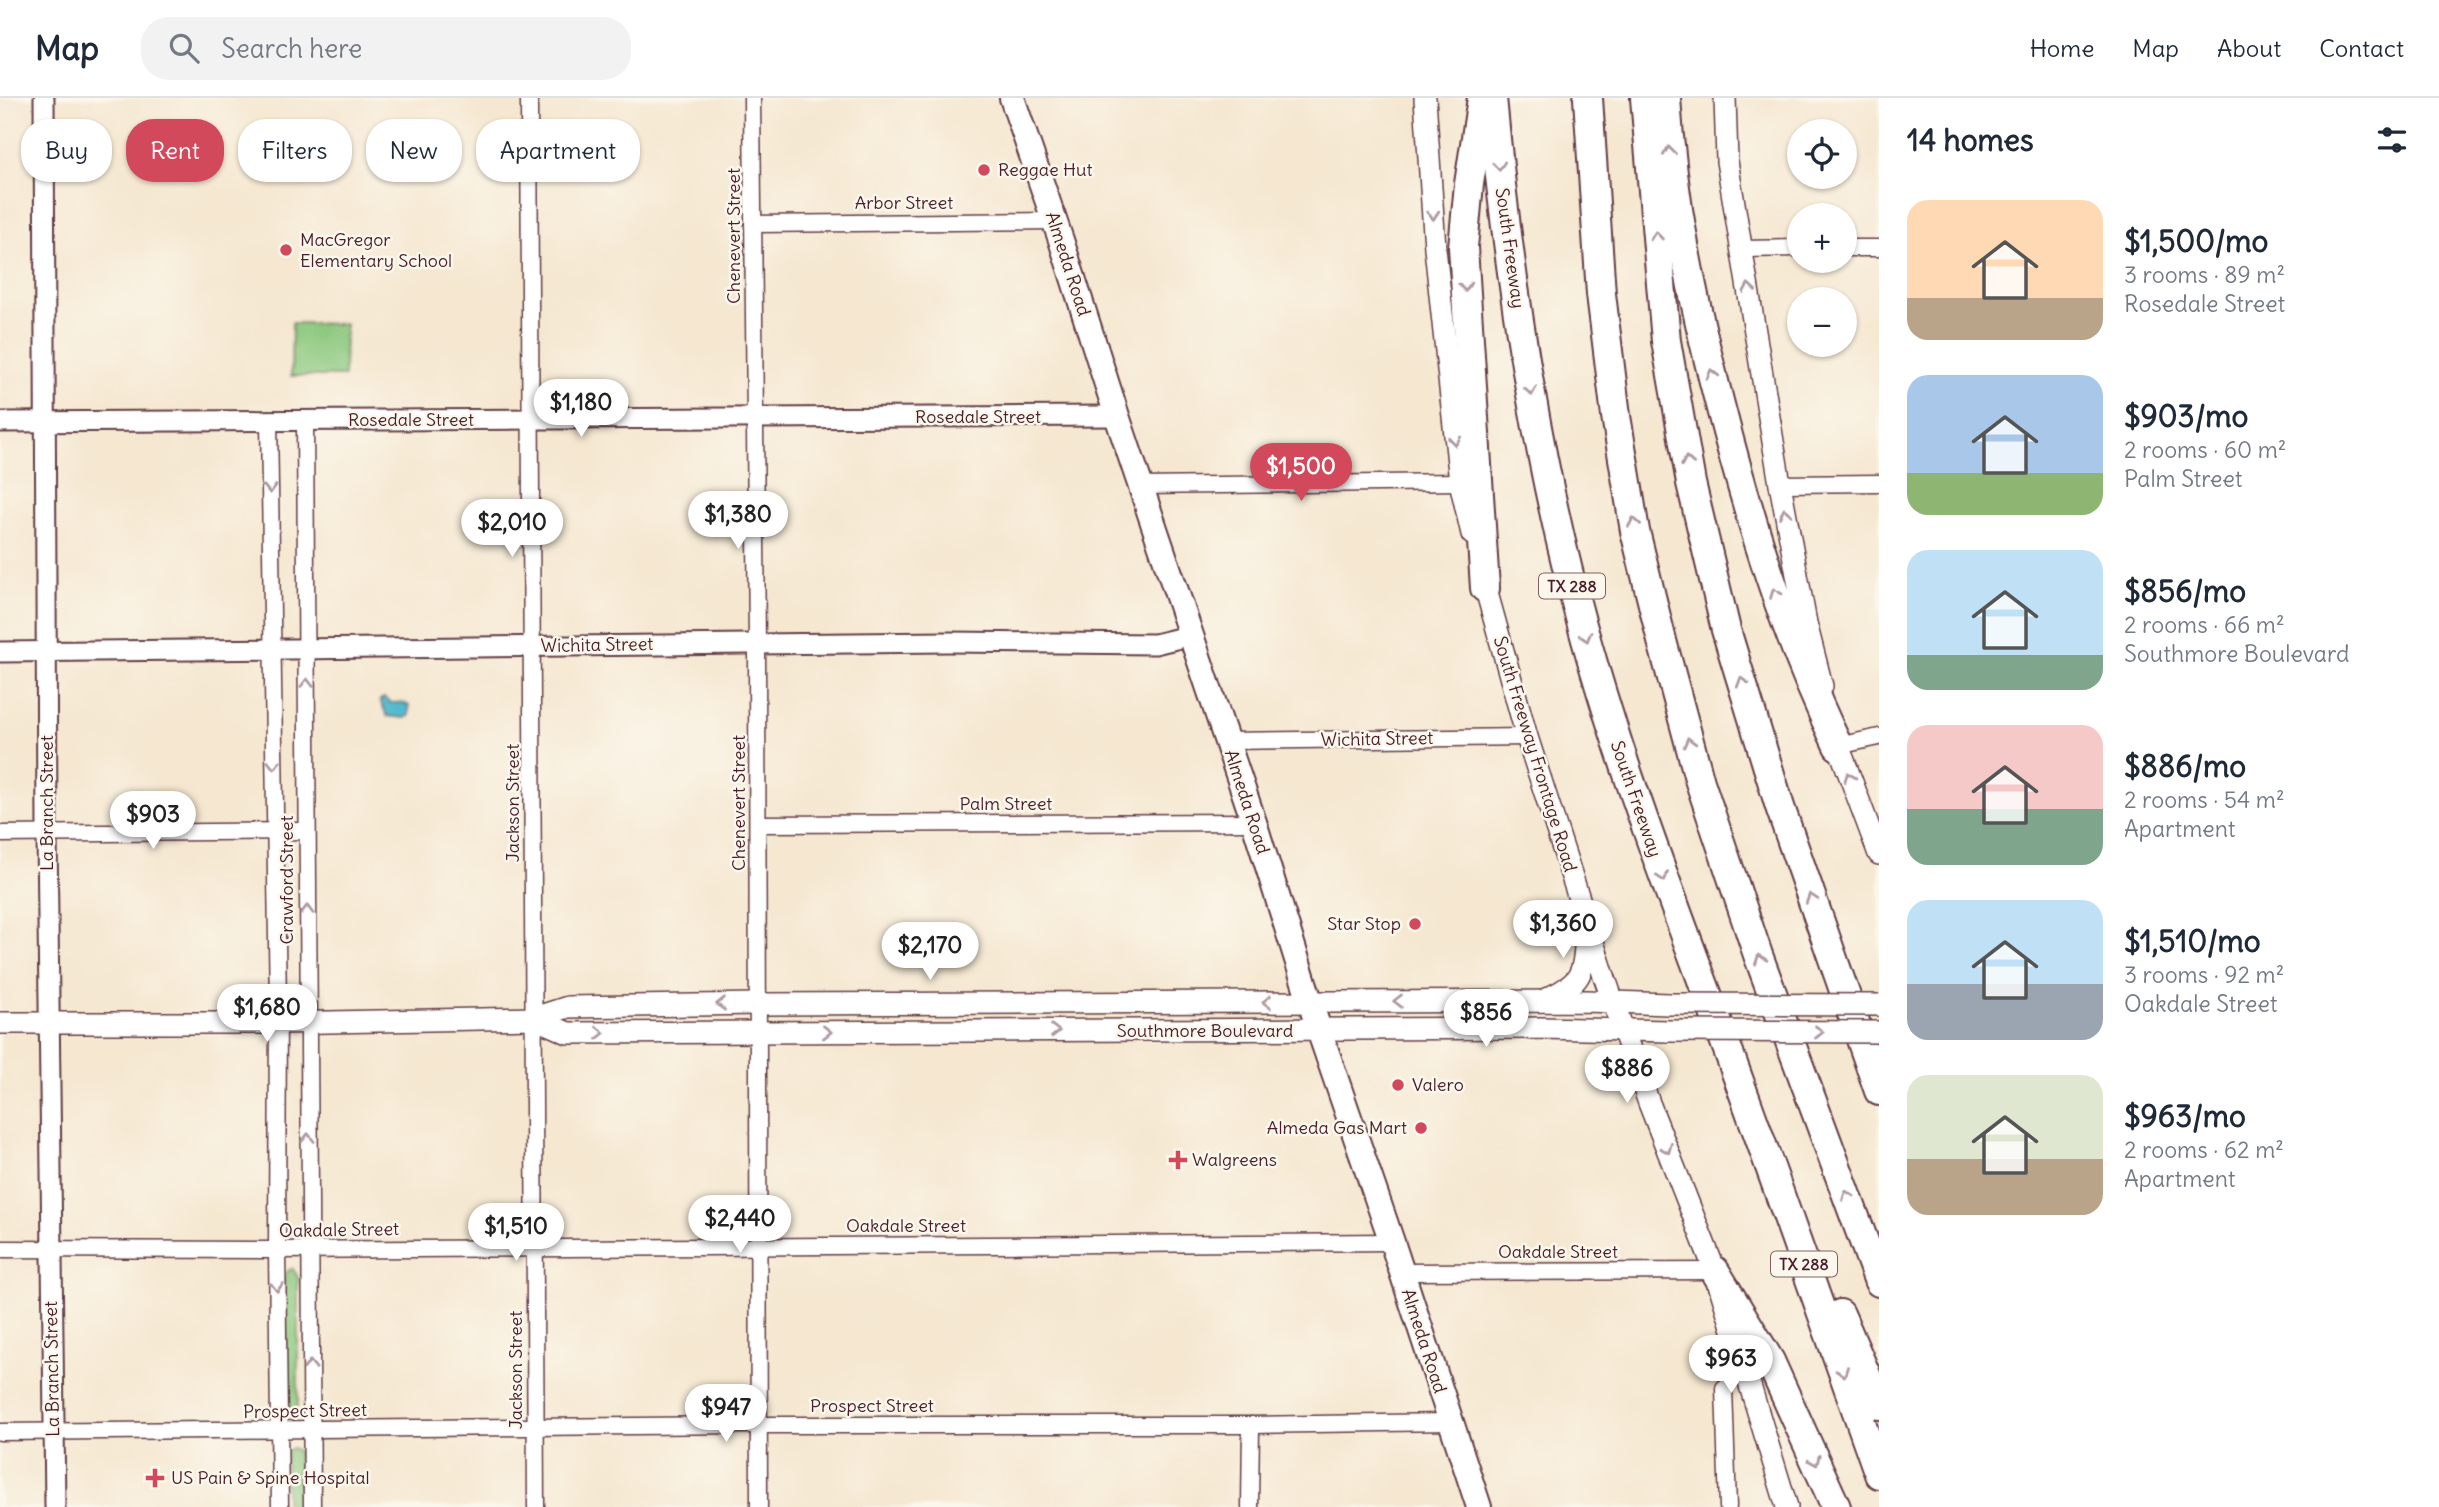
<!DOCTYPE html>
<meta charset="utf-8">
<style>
:root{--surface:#fff;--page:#f2f2f3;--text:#1f2937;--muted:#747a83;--line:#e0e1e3;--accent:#d1495b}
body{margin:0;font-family:Delius,sans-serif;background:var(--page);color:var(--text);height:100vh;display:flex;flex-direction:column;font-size:26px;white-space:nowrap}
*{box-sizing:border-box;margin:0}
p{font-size:23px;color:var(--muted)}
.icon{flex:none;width:38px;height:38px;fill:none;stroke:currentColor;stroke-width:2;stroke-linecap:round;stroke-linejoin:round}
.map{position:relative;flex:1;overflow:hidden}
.drawer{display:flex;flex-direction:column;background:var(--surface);width:560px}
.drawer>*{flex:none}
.top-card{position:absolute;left:21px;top:21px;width:665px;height:63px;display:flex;gap:14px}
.buttons{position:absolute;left:1787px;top:21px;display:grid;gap:14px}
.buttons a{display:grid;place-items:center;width:70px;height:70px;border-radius:50%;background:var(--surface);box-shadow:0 2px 5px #0004;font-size:35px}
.price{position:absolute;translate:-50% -60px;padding:0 16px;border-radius:24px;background:#fff;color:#222;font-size:23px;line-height:46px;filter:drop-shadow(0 2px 4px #0008)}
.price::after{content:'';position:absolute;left:50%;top:42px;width:21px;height:16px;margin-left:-10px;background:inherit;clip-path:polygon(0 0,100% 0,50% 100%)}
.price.selected{background:var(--accent);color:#fff}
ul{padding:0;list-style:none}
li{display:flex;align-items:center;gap:21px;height:175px;padding:0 28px}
li span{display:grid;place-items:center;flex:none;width:196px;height:140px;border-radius:21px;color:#555}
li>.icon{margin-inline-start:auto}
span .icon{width:84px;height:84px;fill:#fffc;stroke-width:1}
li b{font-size:30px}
h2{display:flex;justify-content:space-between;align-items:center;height:84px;padding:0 28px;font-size:30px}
.pill{padding:0 24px;border-radius:28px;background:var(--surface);box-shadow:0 2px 5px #0004;font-size:24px;line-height:63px}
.pill.selected{background:var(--accent);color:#fff}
header{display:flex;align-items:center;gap:42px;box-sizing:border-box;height:98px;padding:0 35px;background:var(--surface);border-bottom:2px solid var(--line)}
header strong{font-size:33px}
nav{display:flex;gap:38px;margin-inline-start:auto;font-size:24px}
.search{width:490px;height:63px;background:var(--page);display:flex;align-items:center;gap:18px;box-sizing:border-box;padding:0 24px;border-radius:28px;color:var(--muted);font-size:26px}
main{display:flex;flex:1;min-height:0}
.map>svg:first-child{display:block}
.green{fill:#8ac77d;stroke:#6a7354;stroke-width:2}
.water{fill:#50b9cd;stroke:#4d6c7c;stroke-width:2}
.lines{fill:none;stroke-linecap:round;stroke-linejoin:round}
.minor-casing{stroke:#643d44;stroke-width:19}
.tertiary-casing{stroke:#643d44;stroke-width:23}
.secondary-casing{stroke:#643d44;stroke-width:24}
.primary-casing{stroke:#643d44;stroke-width:28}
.motorway-casing{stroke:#643d44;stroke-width:32}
.minor{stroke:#fff;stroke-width:16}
.tertiary{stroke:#fff;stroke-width:19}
.secondary{stroke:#fff;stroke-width:21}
.primary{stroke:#fff;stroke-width:24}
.motorway{stroke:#fff;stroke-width:28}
.secondary-bridge-casing{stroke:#643d44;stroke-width:24;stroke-linecap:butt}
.secondary-bridge{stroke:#fff;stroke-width:21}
.oneway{stroke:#ae9aa0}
.poi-dot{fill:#d1495b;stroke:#fbf7ec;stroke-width:2.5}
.labels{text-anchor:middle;stroke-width:5;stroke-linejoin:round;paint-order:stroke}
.shield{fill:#fbf7ec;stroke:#7f6065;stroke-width:2}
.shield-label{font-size:16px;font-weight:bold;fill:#4a1f2b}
.poi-label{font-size:18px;fill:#4a1f2b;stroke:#fbf7ec;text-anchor:start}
.street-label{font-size:18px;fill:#4a1f2b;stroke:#fbf7ec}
</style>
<header>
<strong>Map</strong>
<div class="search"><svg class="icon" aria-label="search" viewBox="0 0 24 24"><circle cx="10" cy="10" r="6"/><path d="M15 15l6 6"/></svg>Search here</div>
<nav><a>Home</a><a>Map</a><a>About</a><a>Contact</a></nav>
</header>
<main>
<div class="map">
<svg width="1879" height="1409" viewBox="0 0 1879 1409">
<rect width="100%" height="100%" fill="#fbf7ec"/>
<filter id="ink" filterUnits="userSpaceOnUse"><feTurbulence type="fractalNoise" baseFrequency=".0143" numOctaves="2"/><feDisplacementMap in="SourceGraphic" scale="14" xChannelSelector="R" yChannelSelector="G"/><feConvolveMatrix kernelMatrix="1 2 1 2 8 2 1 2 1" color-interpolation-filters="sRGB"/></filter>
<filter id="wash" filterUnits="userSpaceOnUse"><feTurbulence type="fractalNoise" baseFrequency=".00686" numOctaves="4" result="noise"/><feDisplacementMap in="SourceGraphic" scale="28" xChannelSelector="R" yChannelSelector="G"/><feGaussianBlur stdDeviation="1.57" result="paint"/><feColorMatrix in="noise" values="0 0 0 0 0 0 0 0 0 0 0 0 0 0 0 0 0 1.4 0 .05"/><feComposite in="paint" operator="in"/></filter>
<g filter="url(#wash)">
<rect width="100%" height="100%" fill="#f5e7d0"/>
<g class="green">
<polygon points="292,225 345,226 344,278 291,278"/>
<polygon points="293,1171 298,1179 298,1307 294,1314 287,1308 284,1178 289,1172"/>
<polygon points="292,1350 298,1353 299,1409 286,1409 286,1353"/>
</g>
<path class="water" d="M384,600l7,5c8,0 11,-2 18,3v10l-4,2 -18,-2 -7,-16z"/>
</g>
<g filter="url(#ink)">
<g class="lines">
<g class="minor-casing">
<g id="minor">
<polyline points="529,0 536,1409"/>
<polyline points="752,0 757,545 759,1409"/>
<polyline points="753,126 1055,123"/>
<polyline points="1844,150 1879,150"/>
<polyline points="1742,151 1799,150"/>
<polyline points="269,323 278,906 277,1152 280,1409"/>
<polyline points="305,323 312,1409"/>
<polyline points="1780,386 1879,385"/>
<polyline points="1141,388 1460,384"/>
<polyline points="1227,643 1527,639"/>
<polyline points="1838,648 1879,639"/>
<polyline points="758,726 1254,724"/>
<polyline points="0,736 307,733"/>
<polyline points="0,1151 277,1152 1392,1144"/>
<polyline points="1402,1174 1715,1173"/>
<polyline points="1724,1290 1728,1409"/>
<polyline points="0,1334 743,1327 1251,1327 1451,1324"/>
<polyline points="1250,1409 1251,1327"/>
</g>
</g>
<g class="tertiary-casing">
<g id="tertiary">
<polyline points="44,0 47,736 55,1409"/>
<polyline points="0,324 1117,318"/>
<polyline points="0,554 948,544 1155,546 1192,537"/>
</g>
</g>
<g class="secondary-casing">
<g id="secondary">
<polyline points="1425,0 1435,150 1460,384 1472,436"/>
<polyline points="1725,0 1727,63 1780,386 1806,525 1822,588"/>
<polyline points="1482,477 1527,639 1603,875 1649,1005 1715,1173 1787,1409"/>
<polyline points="1834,636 1879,756"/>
<path d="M1546,901c37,-17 37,-24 40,-64"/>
<polyline points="534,920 568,935 1542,930 1668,933"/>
<polyline points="0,925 278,925 534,920 568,909 758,906 1586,903 1669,906"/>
</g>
</g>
<g class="primary-casing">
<polyline id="primary" points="1012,0 1061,142 1117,318 1254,724 1319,932 1392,1144 1479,1409"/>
</g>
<g class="motorway-casing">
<g id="motorway">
<polyline points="1482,0 1469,86 1463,149 1485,490"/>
<path d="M1492,0c15,160 38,321 77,477 40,163 102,320 160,478 51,140 100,281 150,421"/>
<polyline points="1588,0 1601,196 1616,318 1635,433 1662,543 1700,684 1758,857 1879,1184"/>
<polyline points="1645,0 1666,243 1691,385 1726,532 1780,709 1879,993"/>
<path d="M1666,0c6,103 27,203 53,303 30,118 66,235 119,345"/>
<polyline points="1715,1173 1770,1263 1836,1409"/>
<polyline points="1840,1216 1879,1307"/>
</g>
</g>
<use href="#minor" class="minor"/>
<use href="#tertiary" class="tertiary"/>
<use href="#secondary" class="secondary"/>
<use href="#primary" class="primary"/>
<use href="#motorway" class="motorway"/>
<g class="secondary-bridge-casing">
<g id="secondary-bridge">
<polyline points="1669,906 1879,907"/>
<polyline points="1668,933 1879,934"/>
</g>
</g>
<use href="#secondary-bridge" class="secondary-bridge"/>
</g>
<defs><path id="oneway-chevron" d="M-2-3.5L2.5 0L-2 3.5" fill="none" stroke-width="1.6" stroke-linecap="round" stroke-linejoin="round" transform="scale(1.75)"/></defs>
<g class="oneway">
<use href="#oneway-chevron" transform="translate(1669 53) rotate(-97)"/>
<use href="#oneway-chevron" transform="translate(1499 68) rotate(84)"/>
<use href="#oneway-chevron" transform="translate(1433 117) rotate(86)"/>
<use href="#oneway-chevron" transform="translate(1656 138) rotate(-95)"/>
<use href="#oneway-chevron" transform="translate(1465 189) rotate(86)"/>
<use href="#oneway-chevron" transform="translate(1749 190) rotate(-99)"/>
<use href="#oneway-chevron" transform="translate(1712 276) rotate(-104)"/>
<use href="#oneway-chevron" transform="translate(1531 293) rotate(81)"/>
<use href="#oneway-chevron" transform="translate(1455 343) rotate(84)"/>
<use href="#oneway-chevron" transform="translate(1687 363) rotate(-100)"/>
<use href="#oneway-chevron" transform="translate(270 391) rotate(89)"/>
<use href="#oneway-chevron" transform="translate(1785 415) rotate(-100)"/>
<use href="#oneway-chevron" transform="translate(1634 424) rotate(-100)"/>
<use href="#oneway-chevron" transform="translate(1775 495) rotate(-111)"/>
<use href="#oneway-chevron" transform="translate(1586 539) rotate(74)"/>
<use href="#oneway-chevron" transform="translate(1742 584) rotate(-107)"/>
<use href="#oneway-chevron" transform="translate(307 585) rotate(-90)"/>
<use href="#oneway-chevron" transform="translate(1689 644) rotate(-105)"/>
<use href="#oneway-chevron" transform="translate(274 667) rotate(90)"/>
<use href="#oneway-chevron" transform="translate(1849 679) rotate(-111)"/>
<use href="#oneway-chevron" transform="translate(1663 779) rotate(71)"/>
<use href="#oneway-chevron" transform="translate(1811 800) rotate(-109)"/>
<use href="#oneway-chevron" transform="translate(307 812) rotate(-90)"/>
<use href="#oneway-chevron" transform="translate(1760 861) rotate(-110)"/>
<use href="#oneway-chevron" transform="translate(1398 903) rotate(180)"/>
<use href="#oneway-chevron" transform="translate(1267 904) rotate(180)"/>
<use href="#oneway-chevron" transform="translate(721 906) rotate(179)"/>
<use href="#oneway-chevron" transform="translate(1055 933)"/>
<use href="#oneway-chevron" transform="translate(827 934)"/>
<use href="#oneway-chevron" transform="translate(1819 934)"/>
<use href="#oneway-chevron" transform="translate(600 935)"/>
<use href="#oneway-chevron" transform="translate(308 1040) rotate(-90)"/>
<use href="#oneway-chevron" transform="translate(1667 1051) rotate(68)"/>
<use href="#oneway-chevron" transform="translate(1847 1097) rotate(-110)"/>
<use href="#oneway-chevron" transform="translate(277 1189) rotate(89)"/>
<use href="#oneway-chevron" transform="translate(310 1267) rotate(-91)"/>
<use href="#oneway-chevron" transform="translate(1843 1274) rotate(70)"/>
<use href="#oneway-chevron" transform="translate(1815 1363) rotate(66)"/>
</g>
</g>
<g class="poi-dot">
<circle cx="984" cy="72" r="7"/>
<circle cx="286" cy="152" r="7"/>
<circle cx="1415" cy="826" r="7"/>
<circle cx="1398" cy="987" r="7"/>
<circle cx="1421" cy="1030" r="7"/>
<path d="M1174.5 1051.5h7v7h7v7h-7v7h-7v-7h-7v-7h7z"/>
<path d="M151.5 1369.5h7v7h7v7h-7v7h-7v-7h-7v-7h7z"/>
</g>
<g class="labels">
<g class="shield">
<rect x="1539" y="475.5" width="66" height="25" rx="5"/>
<rect x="1771" y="1153.5" width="66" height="25" rx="5"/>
</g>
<g class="shield-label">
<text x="1572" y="494">TX 288</text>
<text x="1804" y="1172">TX 288</text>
</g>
<g class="poi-label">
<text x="998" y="78">Reggae Hut</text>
<text x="300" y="148">MacGregor<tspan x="300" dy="21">Elementary School</tspan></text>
<text x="1401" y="832" text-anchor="end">Star Stop</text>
<text x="1412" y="993">Valero</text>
<text x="1407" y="1036" text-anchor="end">Almeda Gas Mart</text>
<text x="1192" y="1068">Walgreens</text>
<text x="171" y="1386">US Pain &amp; Spine Hospital</text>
</g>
<g class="street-label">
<text x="904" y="111">Arbor Street</text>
<text transform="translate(734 138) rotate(-90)" y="6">Chenevert Street</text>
<text transform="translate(1510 150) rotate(82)" y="6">South Freeway</text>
<text transform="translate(1068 166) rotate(72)" y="6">Almeda Road</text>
<text x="978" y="325">Rosedale Street</text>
<text x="411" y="328">Rosedale Street</text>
<text transform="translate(597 547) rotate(-1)" y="6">Wichita Street</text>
<text transform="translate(1377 641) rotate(-1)" y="6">Wichita Street</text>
<text transform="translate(1535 656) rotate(73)" y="6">South Freeway Frontage Road</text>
<text transform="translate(1636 701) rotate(71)" y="6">South Freeway</text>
<text transform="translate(1247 704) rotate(72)" y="6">Almeda Road</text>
<text transform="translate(47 705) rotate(-90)" y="6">La Branch Street</text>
<text transform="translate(513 705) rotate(-90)" y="6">Jackson Street</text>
<text transform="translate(739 705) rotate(-90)" y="6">Chenevert Street</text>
<text x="1006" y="712">Palm Street</text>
<text transform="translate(287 782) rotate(-90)" y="6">Crawford Street</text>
<text x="1205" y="939">Southmore Boulevard</text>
<text x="906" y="1134">Oakdale Street</text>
<text transform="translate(339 1132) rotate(-1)" y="6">Oakdale Street</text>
<text x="1558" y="1160">Oakdale Street</text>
<text transform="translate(1424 1243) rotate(72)" y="6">Almeda Road</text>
<text transform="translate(52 1271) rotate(-91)" y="6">La Branch Street</text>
<text transform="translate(516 1272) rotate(-90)" y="6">Jackson Street</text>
<text x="872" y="1314">Prospect Street</text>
<text transform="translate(305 1313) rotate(-1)" y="6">Prospect Street</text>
</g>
</g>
</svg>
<div class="buttons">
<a><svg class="icon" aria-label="locate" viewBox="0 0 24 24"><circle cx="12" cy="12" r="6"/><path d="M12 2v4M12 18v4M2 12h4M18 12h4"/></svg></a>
<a>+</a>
<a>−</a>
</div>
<b class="price" style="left:581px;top:341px">$1,180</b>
<b class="price selected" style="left:1301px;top:405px">$1,500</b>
<b class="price" style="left:738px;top:453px">$1,380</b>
<b class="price" style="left:512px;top:461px">$2,010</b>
<b class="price" style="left:153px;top:753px">$903</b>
<b class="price" style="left:1563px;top:862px">$1,360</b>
<b class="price" style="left:930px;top:884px">$2,170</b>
<b class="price" style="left:267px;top:946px">$1,680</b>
<b class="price" style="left:1486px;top:951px">$856</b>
<b class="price" style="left:1627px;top:1007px">$886</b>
<b class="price" style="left:740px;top:1157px">$2,440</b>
<b class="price" style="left:516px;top:1165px">$1,510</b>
<b class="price" style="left:1731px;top:1297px">$963</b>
<b class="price" style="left:726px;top:1346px">$947</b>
<div class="top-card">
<a class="pill">Buy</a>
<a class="pill selected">Rent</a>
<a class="pill">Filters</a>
<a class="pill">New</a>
<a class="pill">Apartment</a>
</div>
</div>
<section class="drawer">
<h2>14 homes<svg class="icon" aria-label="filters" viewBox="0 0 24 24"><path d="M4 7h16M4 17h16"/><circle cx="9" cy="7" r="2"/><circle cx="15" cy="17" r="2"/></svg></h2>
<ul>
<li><span style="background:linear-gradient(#ffd9b3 70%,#b9a48a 0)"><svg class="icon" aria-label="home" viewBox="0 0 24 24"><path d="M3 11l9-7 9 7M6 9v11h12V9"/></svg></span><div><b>$1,500/mo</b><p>3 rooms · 89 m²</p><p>Rosedale Street</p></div></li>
<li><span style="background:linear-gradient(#a9c7e8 70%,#8fb573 0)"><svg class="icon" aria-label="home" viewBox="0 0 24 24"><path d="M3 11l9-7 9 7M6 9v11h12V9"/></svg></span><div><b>$903/mo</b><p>2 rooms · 60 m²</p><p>Palm Street</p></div></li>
<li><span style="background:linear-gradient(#bfe0f5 75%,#7fa58c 0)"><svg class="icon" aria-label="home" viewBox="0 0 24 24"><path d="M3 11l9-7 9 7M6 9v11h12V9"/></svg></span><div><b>$856/mo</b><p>2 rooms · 66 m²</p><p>Southmore Boulevard</p></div></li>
<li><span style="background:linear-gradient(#f6c9c9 60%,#7fa58c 0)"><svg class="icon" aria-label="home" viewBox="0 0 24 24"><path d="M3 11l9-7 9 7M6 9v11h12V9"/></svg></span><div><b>$886/mo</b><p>2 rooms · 54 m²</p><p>Apartment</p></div></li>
<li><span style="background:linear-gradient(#bfe0f5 60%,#9aa5b1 0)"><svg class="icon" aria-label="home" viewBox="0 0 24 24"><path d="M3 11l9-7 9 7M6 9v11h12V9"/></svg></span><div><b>$1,510/mo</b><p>3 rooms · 92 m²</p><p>Oakdale Street</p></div></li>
<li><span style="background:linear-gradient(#dfe7d0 60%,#b9a48a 0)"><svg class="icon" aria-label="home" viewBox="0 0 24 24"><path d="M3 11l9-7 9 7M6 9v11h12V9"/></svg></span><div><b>$963/mo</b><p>2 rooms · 62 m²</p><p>Apartment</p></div></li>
</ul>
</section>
</main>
